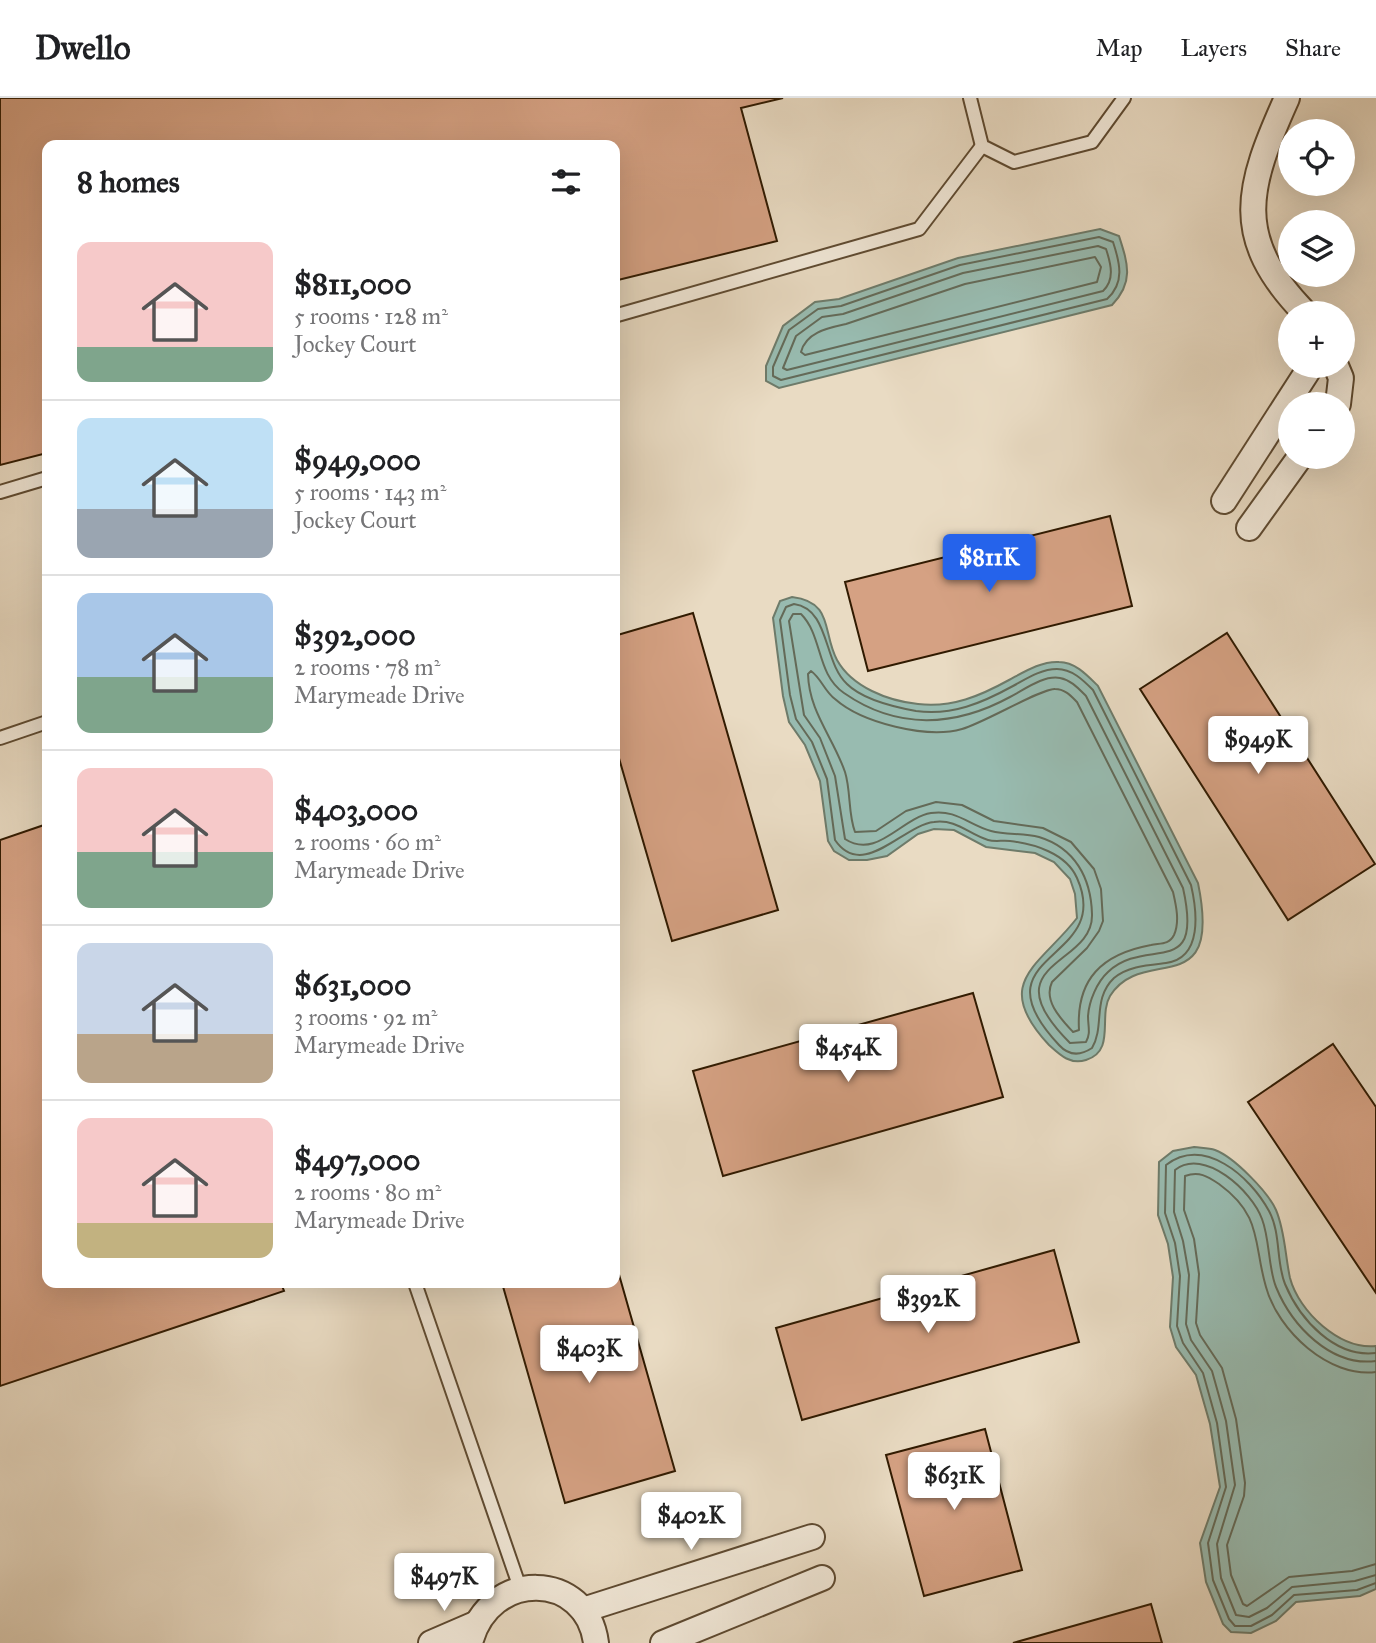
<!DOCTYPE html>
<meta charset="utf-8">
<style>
:root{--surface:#fff;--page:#f2f2f2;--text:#202124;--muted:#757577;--line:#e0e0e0;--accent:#2563eb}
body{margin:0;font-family:"IM FELL Great Primer",serif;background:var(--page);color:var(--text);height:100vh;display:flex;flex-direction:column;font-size:26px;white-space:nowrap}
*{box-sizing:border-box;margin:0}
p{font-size:23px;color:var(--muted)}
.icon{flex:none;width:38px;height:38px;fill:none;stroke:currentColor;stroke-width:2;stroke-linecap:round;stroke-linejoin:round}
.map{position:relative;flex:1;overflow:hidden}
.panel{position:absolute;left:42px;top:42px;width:578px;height:1148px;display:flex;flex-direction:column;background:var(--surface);border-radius:14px;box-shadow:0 7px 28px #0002}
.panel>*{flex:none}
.tools{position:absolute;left:1278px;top:21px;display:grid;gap:14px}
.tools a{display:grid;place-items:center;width:77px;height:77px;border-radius:50%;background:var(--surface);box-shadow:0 7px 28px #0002;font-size:35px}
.price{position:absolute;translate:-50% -60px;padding:0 16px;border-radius:7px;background:#fff;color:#222;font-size:23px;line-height:46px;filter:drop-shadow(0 2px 4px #0008)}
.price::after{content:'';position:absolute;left:50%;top:42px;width:21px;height:16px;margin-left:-10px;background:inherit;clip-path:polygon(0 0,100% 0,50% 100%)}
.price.selected{background:var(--accent);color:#fff}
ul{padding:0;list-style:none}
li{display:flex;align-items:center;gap:21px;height:175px;padding:0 35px}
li+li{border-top:2px solid var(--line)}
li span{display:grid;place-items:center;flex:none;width:196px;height:140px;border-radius:14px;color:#555}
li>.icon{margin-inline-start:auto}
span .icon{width:84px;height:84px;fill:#fffc;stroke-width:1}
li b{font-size:30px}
h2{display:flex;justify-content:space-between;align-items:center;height:84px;padding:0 35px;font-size:30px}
header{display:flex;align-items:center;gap:42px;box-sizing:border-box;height:98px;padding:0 35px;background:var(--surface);border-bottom:2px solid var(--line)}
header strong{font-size:33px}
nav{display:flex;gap:38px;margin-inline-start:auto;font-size:24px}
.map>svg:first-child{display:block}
.water{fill:#98bbb0;stroke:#6e7b6a;stroke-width:2}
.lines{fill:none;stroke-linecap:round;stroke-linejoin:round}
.shore{stroke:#646a58;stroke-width:2}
.building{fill:#d5a183;stroke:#301a00;stroke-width:2}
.lane-casing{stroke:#5e4a31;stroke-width:16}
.street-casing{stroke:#5e4a31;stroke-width:28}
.lane{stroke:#f1e8d8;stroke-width:12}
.street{stroke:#f1e8d8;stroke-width:24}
</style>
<header>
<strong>Dwello</strong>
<nav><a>Map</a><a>Layers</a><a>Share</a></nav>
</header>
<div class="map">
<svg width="1376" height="1545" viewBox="0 0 1376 1545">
<rect width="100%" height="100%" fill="#e9dbc3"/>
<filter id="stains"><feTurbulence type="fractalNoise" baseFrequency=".00286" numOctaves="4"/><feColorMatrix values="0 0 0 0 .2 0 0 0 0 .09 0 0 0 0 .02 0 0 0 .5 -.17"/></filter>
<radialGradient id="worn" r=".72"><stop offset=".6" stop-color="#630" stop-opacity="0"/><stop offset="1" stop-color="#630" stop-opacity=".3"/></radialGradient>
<g class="water">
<path d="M1100,131l19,7c9,28 15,46 -7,69l-333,83 -13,-7v-15l17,-40 32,-24 24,-3 119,-41z"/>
<path d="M792,499c42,5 30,35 45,63 15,27 51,41 81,44 34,4 62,-8 91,-24 15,-8 32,-19 50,-18 16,0 28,13 39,24l100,197c25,122 -55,60 -88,113 -12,20 6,55 -24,64 -16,5 -26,-5 -37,-15 -59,-63 -9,-79 28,-127l-2,-24 -5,-15 -16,-17 -19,-9 -49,-6 -32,-17 -20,-1 -16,5 -31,22 -20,4h-18l-15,-9 -6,-10 -8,-60 -15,-36 -16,-23 -6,-26 -10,-78 7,-17z"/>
<path d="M1194,1049c7,1 15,1 21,3 19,7 53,42 61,60 9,21 9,45 14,68 9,34 50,72 86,68v243l-16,7 -64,6 -20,19 -25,12 -20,-1 -8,-8 -17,-42 -6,-39 20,-56 -10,-63 -14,-49 -20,-28 -6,-20 3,-50 -5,-33 -10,-29 1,-53 14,-11z"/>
</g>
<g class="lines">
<g class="shore">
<path d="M1099,139l14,5c7,21 12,41 -6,57l-326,81 -8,-4v-9l16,-37 29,-21 23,-3 119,-41z"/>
<path d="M1098,148l8,3c5,15 9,31 -3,42l-316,79 -4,-2 13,-32 26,-19 21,-3 120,-41z"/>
<path d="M1095,159l6,10 -4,15 -292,73 -4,-3c5,-20 27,-24 45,-28l119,-40z"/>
<path d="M794,506c36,5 29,58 53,80 16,16 47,23 69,27 36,5 66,-8 97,-25 13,-7 28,-17 44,-17 15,0 26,11 36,21l98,195c6,26 12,73 -25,78 -17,2 -38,3 -52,15 -22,21 -9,48 -22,70 -12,8 -23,8 -33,-3 -88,-94 56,-82 18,-167 -11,-25 -43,-34 -67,-37 -7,-1 -15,1 -22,-1 -20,-6 -31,-21 -54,-18 -31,3 -71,59 -99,18l-8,-61 -15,-37 -16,-23 -6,-24 -10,-75 6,-13z"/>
<path d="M793,516h8c22,22 15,60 43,79 53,37 111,34 166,4 14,-7 33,-22 50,-19 11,2 18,10 26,18l97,192c21,94 -36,47 -75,84 -11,10 -19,29 -20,44 0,11 3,17 -2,26l-16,1c-82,-82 24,-76 22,-129 -1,-36 -17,-66 -53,-77 -16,-4 -33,-2 -48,-6 -22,-6 -35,-22 -60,-18 -30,5 -54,47 -86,26l-10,-63 -15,-38 -16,-23 -15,-94z"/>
<path d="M811,573c10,7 14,21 24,28 27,24 92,40 127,30 22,-6 80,-41 93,-40 10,0 16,7 22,13l96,190c3,13 7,30 1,43 -5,10 -14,8 -23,10 -49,9 -75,34 -72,85l-6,2c-12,-13 -30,-31 -21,-50l35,-34 12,-17 4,-10 -2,-32 -7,-20 -23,-27 -28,-14 -49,-7 -32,-16 -26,-3 -30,9 -30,20 -21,1c-7,-18 -4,-41 -10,-60 -12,-35 -36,-60 -37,-98z"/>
<path d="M1376,1255c-41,5 -76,-33 -91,-69 -9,-22 -4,-51 -16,-73 -19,-35 -65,-75 -103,-46l-1,48 10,30 5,33 -3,50 6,17 20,30 14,50 9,64 -18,56 5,37 16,39 6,7h16l21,-11 22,-20 63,-5 19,-7"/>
<path d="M1376,1263c-45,6 -84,-35 -100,-74 -8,-20 -6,-47 -14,-68 -10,-28 -58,-72 -87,-49l-1,42 9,29 6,34 -3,49 5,16 21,31 14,50 9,64 -18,59 4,34 15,37 13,2 18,-9 25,-21 63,-6 21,-6"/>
<path d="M1376,1274c-47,6 -98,-41 -110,-85 -13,-44 -3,-71 -47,-103 -12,-8 -20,-13 -34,-8l-1,34 10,29 5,35 -3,49 4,12 22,33 14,51 9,64 -1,13 -17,49 4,30 12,29 4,2 42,-29 63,-6 24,-7"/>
</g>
</g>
<g class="building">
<polygon points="0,0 783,0 741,10 777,143 614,183 614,47 47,47 47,355 0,367"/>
<polygon points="1110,418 1132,508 868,573 845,484"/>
<polygon points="693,515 778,812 672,843 614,643 614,538"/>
<polygon points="1227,535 1375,766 1288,822 1140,591"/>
<polygon points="47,726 47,1185 281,1185 284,1193 0,1288 0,742"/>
<polygon points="973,895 1003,999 723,1078 693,973"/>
<polygon points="1333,946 1376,1009 1376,1195 1248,1004"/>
<polygon points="1054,1152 1079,1244 802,1322 776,1230"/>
<polygon points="614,1159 675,1373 565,1405 502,1185 614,1185"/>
<polygon points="985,1331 1022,1472 924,1498 886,1357"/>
<polygon points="1151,1506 1162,1545 1013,1545"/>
</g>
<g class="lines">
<g class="lane-casing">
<g id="lane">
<polyline points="970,0 982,48 1014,64 1092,44 1124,0"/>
<polyline points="614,218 919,131 982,48"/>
<polyline points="0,394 47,380"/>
<polyline points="0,640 47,624"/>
<polyline points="415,1185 520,1490"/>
</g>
</g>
<g class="street-casing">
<g id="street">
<path d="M1287,0c-40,89 -56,139 18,215"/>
<polyline points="1336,268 1341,280 1338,306"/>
<polyline points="1224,403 1311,268"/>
<polyline points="1249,430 1300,359"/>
<polyline points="583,1512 812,1439"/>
<polyline points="431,1545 475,1526"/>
<path d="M470,1545c19,-75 117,-72 126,0"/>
<polyline points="663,1545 822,1480"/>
</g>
</g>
<use href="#lane" class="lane"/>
<use href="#street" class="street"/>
</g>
<rect width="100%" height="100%" filter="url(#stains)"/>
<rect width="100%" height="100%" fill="url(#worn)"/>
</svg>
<div class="tools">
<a><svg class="icon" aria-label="locate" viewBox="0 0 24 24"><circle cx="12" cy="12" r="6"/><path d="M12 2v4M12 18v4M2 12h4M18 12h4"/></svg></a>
<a><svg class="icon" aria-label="layers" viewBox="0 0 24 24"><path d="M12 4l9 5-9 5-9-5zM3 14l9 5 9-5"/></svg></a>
<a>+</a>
<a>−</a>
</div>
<b class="price selected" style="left:989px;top:496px">$811K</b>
<b class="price" style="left:1258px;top:678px">$949K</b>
<b class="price" style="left:848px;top:986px">$454K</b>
<b class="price" style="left:928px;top:1237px">$392K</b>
<b class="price" style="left:589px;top:1287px">$403K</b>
<b class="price" style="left:954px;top:1414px">$631K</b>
<b class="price" style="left:691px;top:1454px">$402K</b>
<b class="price" style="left:444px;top:1515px">$497K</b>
<section class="panel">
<h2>8 homes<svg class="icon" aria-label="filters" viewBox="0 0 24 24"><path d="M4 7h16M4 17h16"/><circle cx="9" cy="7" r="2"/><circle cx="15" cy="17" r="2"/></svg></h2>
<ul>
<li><span style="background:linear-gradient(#f6c9c9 75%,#7fa58c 0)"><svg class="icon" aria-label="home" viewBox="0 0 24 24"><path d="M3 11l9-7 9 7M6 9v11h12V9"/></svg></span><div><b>$811,000</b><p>5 rooms · 128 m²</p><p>Jockey Court</p></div></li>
<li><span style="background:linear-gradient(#bfe0f5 65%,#9aa5b1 0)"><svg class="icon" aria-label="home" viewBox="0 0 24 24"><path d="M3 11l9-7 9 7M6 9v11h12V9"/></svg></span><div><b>$949,000</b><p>5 rooms · 143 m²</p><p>Jockey Court</p></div></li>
<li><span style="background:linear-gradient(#a9c7e8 60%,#7fa58c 0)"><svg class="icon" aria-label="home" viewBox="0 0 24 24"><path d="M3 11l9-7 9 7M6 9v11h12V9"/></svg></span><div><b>$392,000</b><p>2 rooms · 78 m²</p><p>Marymeade Drive</p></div></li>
<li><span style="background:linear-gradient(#f6c9c9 60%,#7fa58c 0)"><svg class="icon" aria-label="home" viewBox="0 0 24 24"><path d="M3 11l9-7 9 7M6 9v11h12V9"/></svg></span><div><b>$403,000</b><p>2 rooms · 60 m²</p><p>Marymeade Drive</p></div></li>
<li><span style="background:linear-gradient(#c9d6e8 65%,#b9a48a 0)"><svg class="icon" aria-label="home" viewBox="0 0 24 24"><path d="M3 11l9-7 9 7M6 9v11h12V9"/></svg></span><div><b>$631,000</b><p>3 rooms · 92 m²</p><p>Marymeade Drive</p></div></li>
<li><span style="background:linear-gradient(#f6c9c9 75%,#c2b280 0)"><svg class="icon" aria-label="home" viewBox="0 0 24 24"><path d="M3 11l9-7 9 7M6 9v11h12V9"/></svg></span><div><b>$497,000</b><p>2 rooms · 80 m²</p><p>Marymeade Drive</p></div></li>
</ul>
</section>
</div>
